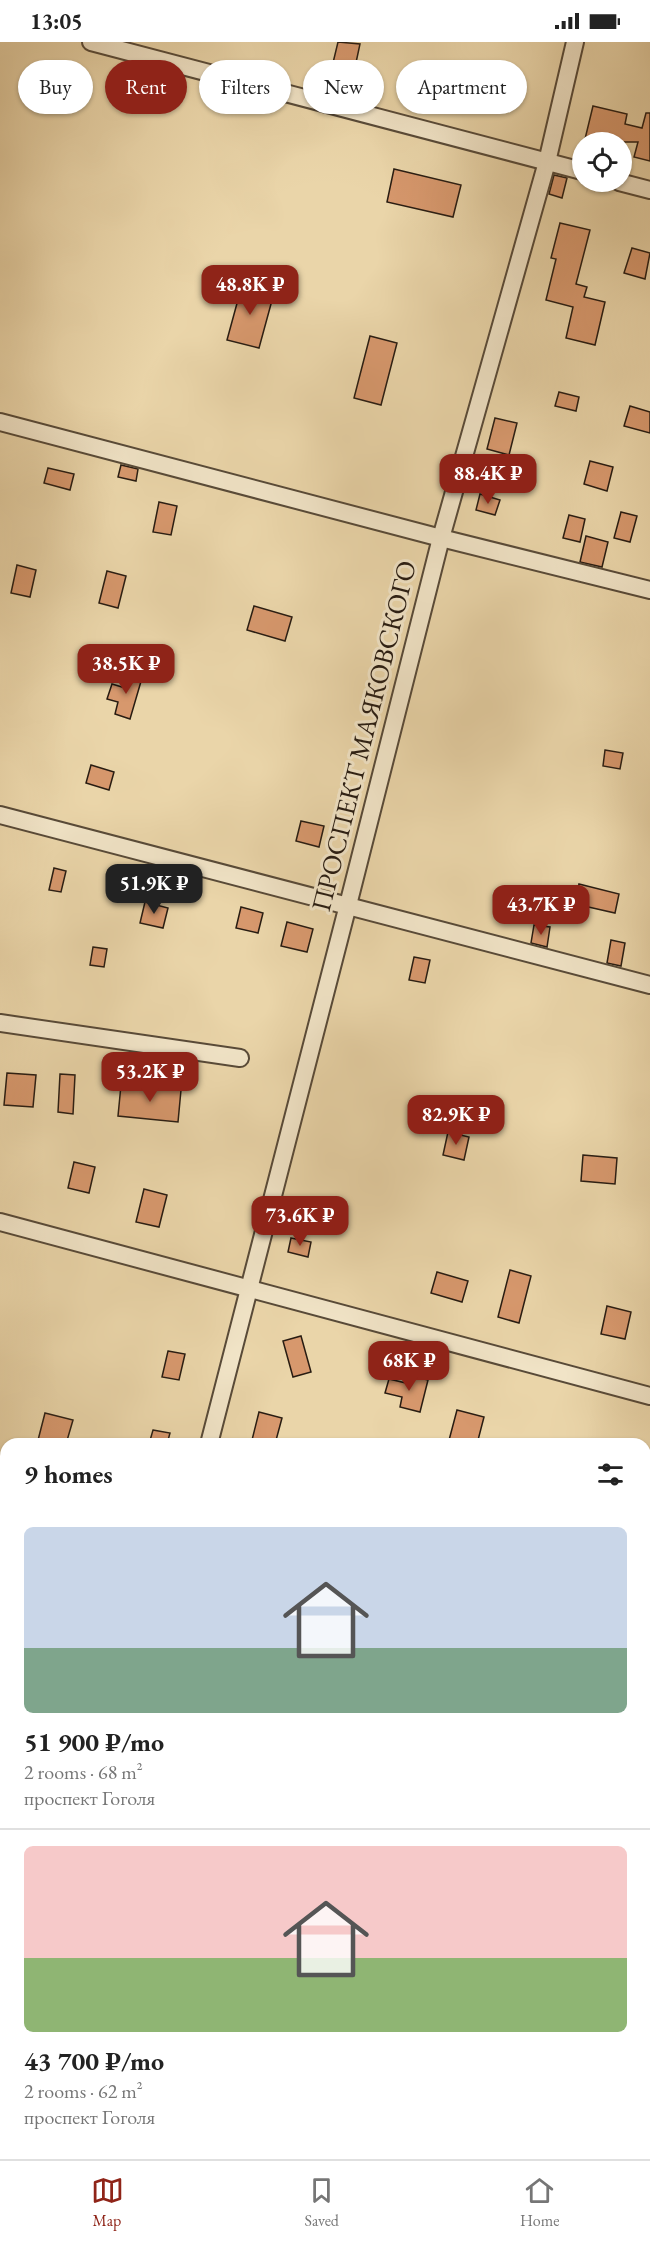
<!DOCTYPE html>
<meta charset="utf-8">
<style>
:root{--surface:#fff;--page:#f2f2f2;--text:#222;--muted:#767676;--line:#e0e0e0;--accent:#8f2418}
body{margin:0;font-family:"EB Garamond",serif;background:var(--page);color:var(--text);height:100vh;display:flex;flex-direction:column;font-size:22px;white-space:nowrap}
*{box-sizing:border-box;margin:0}
p{font-size:20px;color:var(--muted)}
.icon{flex:none;width:33px;height:33px;fill:none;stroke:currentColor;stroke-width:2;stroke-linecap:round;stroke-linejoin:round}
.map{position:relative;flex:1;overflow:hidden}
.details{position:absolute;left:0px;top:1396px;width:651px;height:722px;display:flex;flex-direction:column;background:var(--surface);border-radius:18px 18px 0 0;box-shadow:0 2px 4px #0004}
.details>*{flex:none}
.banner{position:absolute;left:18px;top:18px;width:615px;height:54px;display:flex;gap:12px}
.controls{position:absolute;left:572px;top:90px;display:grid;gap:12px}
.controls a{display:grid;place-items:center;width:60px;height:60px;border-radius:50%;background:var(--surface);box-shadow:0 2px 4px #0004;font-size:30px}
.price{position:absolute;translate:-50% -51px;padding:0 14px;border-radius:12px;background:var(--accent);color:#fff;font-size:20px;line-height:39px;filter:drop-shadow(0 2px 3px #0008)}
.price::after{content:'';position:absolute;left:50%;top:36px;width:18px;height:14px;margin-left:-9px;background:inherit;clip-path:polygon(0 0,100% 0,50% 100%)}
.price.selected{background:#222;color:#fff}
ul{padding:0;list-style:none}
li{display:grid;align-content:center;gap:12px;height:318px;padding:0 24px}
li+li{border-top:2px solid var(--line)}
li span{display:grid;place-items:center;height:186px;border-radius:9px;color:#555}
li>.icon{margin-inline-start:auto}
span .icon{width:108px;height:108px;fill:#fffc;stroke-width:1}
li b{font-size:26px}
h2{display:flex;justify-content:space-between;align-items:center;height:72px;padding:0 24px;font-size:26px}
.pill{padding:0 21px;border-radius:27px;background:var(--surface);box-shadow:0 2px 4px #0004;font-size:21px;line-height:54px}
.pill.selected{background:var(--accent);color:#fff}
.status{display:flex;justify-content:space-between;align-items:center;height:42px;padding:0 30px;background:var(--surface);direction:ltr}
.status svg{height:16px;fill:currentColor}
.menu{display:flex;justify-content:space-around;align-items:center;height:84px;border-top:2px solid var(--line);background:var(--surface);font-size:16px;color:var(--muted)}
.menu a{display:grid;justify-items:center;gap:3px}
.menu .selected{color:var(--accent)}
.map>svg:first-child{display:block}
.building{fill:#d7986d;stroke:#281c12;stroke-width:1.5}
.lines{fill:none;stroke-linecap:round;stroke-linejoin:round}
.minor-casing{stroke:#584a38;stroke-width:20}
.major-casing{stroke:#281c12;stroke-width:24}
.minor{stroke:#f1e4c7;stroke-width:16}
.major{stroke:#e5ba74;stroke-width:21}
.labels{text-anchor:middle;stroke-width:6;stroke-linejoin:round;paint-order:stroke}
.street-label{font-size:27px;fill:#281c12;stroke:#f1e4c7}
</style>
<div class="status"><b>13:05</b><svg viewBox="0 0 49 12"><path d="M0 12V9h3v3zM5 12V6h3v6zM10 12V3h3v9zM15 12V0h3v12zM26 1h20v11H26zM47 4h2v5h-2z"/></svg></div>
<div class="map">
<svg width="650" height="2117" viewBox="0 0 650 2117">
<rect width="100%" height="100%" fill="#ead5a9"/>
<filter id="stains"><feTurbulence type="fractalNoise" baseFrequency=".00333" numOctaves="4"/><feColorMatrix values="0 0 0 0 .2 0 0 0 0 .09 0 0 0 0 .02 0 0 0 .5 -.17"/></filter>
<radialGradient id="worn" r=".72"><stop offset=".6" stop-color="#630" stop-opacity="0"/><stop offset="1" stop-color="#630" stop-opacity=".3"/></radialGradient>
<g class="building">
<polygon points="338,0 360,2 354,30 332,25"/>
<polygon points="593,64 627,72 625,82 642,86 646,71 650,71 650,119 634,115 638,100 599,100 585,97"/>
<polygon points="394,127 461,143 453,175 387,160"/>
<polygon points="554,133 567,136 562,156 549,152"/>
<polygon points="560,181 590,188 576,242 587,245 584,255 605,260 595,303 566,296 573,265 546,258 556,217 551,216"/>
<polygon points="632,206 650,211 645,237 624,231"/>
<polygon points="242,243 274,251 259,306 227,298"/>
<polygon points="370,294 397,301 381,363 354,356"/>
<polygon points="559,350 579,355 576,369 555,364"/>
<polygon points="630,364 650,370 650,391 624,384"/>
<polygon points="495,376 517,381 509,413 487,407"/>
<polygon points="590,419 613,425 607,449 584,442"/>
<polygon points="121,423 138,427 136,439 118,435"/>
<polygon points="48,426 74,432 70,448 44,441"/>
<polygon points="480,452 500,458 495,473 476,468"/>
<polygon points="159,460 177,464 171,493 153,490"/>
<polygon points="621,470 637,474 630,500 614,496"/>
<polygon points="569,473 585,477 580,500 563,496"/>
<polygon points="586,494 608,500 602,525 580,520"/>
<polygon points="17,523 36,528 30,555 11,551"/>
<polygon points="107,529 126,534 118,566 99,561"/>
<polygon points="254,564 292,575 285,599 247,588"/>
<polygon points="126,631 142,636 130,677 115,672 118,660 107,657 112,642 122,645"/>
<polygon points="605,708 623,711 620,727 603,724"/>
<polygon points="91,723 114,730 109,748 86,741"/>
<polygon points="301,779 324,784 319,805 296,799"/>
<polygon points="54,826 66,829 61,850 49,848"/>
<polygon points="579,842 619,852 615,871 575,862"/>
<polygon points="145,860 168,866 163,886 140,881"/>
<polygon points="241,865 263,871 258,891 236,886"/>
<polygon points="287,880 313,887 307,910 281,904"/>
<polygon points="534,883 550,885 547,905 531,901"/>
<polygon points="611,898 625,901 621,924 607,921"/>
<polygon points="93,905 107,907 104,925 90,923"/>
<polygon points="414,915 430,918 425,941 409,938"/>
<polygon points="7,1031 36,1033 33,1065 4,1063"/>
<polygon points="60,1032 75,1033 73,1072 58,1070"/>
<polygon points="121,1043 181,1048 178,1080 118,1074"/>
<polygon points="424,1055 439,1058 436,1071 421,1067"/>
<polygon points="448,1090 469,1095 464,1118 443,1113"/>
<polygon points="583,1113 617,1116 615,1142 581,1139"/>
<polygon points="74,1120 95,1125 89,1151 68,1146"/>
<polygon points="144,1147 167,1153 159,1185 136,1180"/>
<polygon points="291,1196 311,1200 308,1215 288,1210"/>
<polygon points="510,1228 531,1234 519,1281 498,1275"/>
<polygon points="437,1230 468,1239 462,1260 431,1251"/>
<polygon points="607,1264 631,1270 625,1297 601,1292"/>
<polygon points="301,1294 311,1330 293,1335 283,1299"/>
<polygon points="168,1309 185,1312 179,1338 162,1335"/>
<polygon points="408,1333 428,1338 420,1370 400,1365 402,1355 385,1351 389,1337 406,1341"/>
<polygon points="457,1368 484,1375 477,1402 448,1402"/>
<polygon points="259,1370 282,1376 275,1402 251,1402"/>
<polygon points="45,1371 73,1378 66,1402 37,1402"/>
<polygon points="153,1388 170,1391 167,1402 149,1402"/>
</g>
<g class="lines">
<g class="minor-casing">
<g id="minor">
<polyline points="91,0 582,129"/>
<polyline points="619,140 650,148"/>
<polyline points="0,380 441,496 650,548"/>
<polyline points="0,773 650,943"/>
<polyline points="0,981 240,1016"/>
<polyline points="0,1180 650,1354"/>
<polyline points="209,1402 348,863 441,496 547,120 575,0"/>
<polyline points="0,1582 6,1584"/>
<polyline points="645,1747 650,1748"/>
<polyline points="0,1977 6,1979"/>
<polyline points="519,2112 538,2117"/>
<polyline points="27,2117 28,2112"/>
</g>
</g>
<g class="major-casing">
<g id="major">
<polyline points="645,2072 650,2062"/>
<polyline points="624,2117 626,2112"/>
</g>
</g>
<use href="#minor" class="minor"/>
<use href="#major" class="major"/>
</g>
<g class="labels">
<g class="street-label">
<text transform="translate(364 694) rotate(-76)" y="9">ПРОСПЕКТ МАЯКОВСКОГО</text>
</g>
</g>
<rect width="100%" height="100%" filter="url(#stains)"/>
<rect width="100%" height="100%" fill="url(#worn)"/>
</svg>
<div class="controls">
<a><svg class="icon" aria-label="locate" viewBox="0 0 24 24"><circle cx="12" cy="12" r="6"/><path d="M12 2v4M12 18v4M2 12h4M18 12h4"/></svg></a>
</div>
<b class="price" style="left:250px;top:274px">48.8K ₽</b>
<b class="price" style="left:488px;top:463px">88.4K ₽</b>
<b class="price" style="left:126px;top:653px">38.5K ₽</b>
<b class="price selected" style="left:154px;top:873px">51.9K ₽</b>
<b class="price" style="left:541px;top:894px">43.7K ₽</b>
<b class="price" style="left:150px;top:1061px">53.2K ₽</b>
<b class="price" style="left:456px;top:1104px">82.9K ₽</b>
<b class="price" style="left:300px;top:1205px">73.6K ₽</b>
<b class="price" style="left:409px;top:1350px">68K ₽</b>
<div class="banner">
<a class="pill">Buy</a>
<a class="pill selected">Rent</a>
<a class="pill">Filters</a>
<a class="pill">New</a>
<a class="pill">Apartment</a>
</div>
<section class="details">
<h2>9 homes<svg class="icon" aria-label="filters" viewBox="0 0 24 24"><path d="M4 7h16M4 17h16"/><circle cx="9" cy="7" r="2"/><circle cx="15" cy="17" r="2"/></svg></h2>
<ul>
<li><span style="background:linear-gradient(#c9d6e8 65%,#7fa58c 0)"><svg class="icon" aria-label="home" viewBox="0 0 24 24"><path d="M3 11l9-7 9 7M6 9v11h12V9"/></svg></span><div><b>51 900 ₽/mo</b><p>2 rooms · 68 m²</p><p>проспект Гоголя</p></div></li>
<li><span style="background:linear-gradient(#f6c9c9 60%,#8fb573 0)"><svg class="icon" aria-label="home" viewBox="0 0 24 24"><path d="M3 11l9-7 9 7M6 9v11h12V9"/></svg></span><div><b>43 700 ₽/mo</b><p>2 rooms · 62 m²</p><p>проспект Гоголя</p></div></li>
</ul>
</section>
</div>
<nav class="menu">
<a class="selected"><svg class="icon" aria-label="map" viewBox="0 0 24 24"><path d="M3 6l6-2 6 2 6-2v14l-6 2-6-2-6 2zM9 4v14M15 6v14"/></svg>Map</a>
<a><svg class="icon" aria-label="saved" viewBox="0 0 24 24"><path d="M7 4h10v16l-5-4-5 4z"/></svg>Saved</a>
<a><svg class="icon" aria-label="home" viewBox="0 0 24 24"><path d="M3 11l9-7 9 7M6 9v11h12V9"/></svg>Home</a>
</nav>
